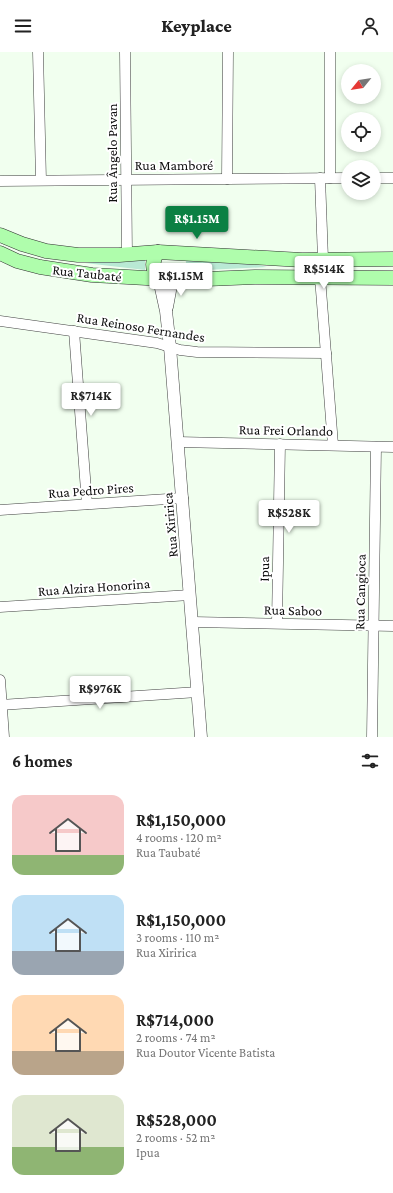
<!DOCTYPE html>
<meta charset="utf-8">
<style>
:root{--surface:#fff;--page:#f6f6f6;--text:#222;--muted:#767676;--accent:#0b8043}
body{margin:0;font-family:"Crimson Pro",serif;background:var(--page);color:var(--text);height:100vh;display:flex;flex-direction:column;font-size:15px;white-space:nowrap}
*{box-sizing:border-box;margin:0}
p{font-size:13px;color:var(--muted)}
.icon{flex:none;width:22px;height:22px;fill:none;stroke:currentColor;stroke-width:2;stroke-linecap:round;stroke-linejoin:round}
.map{position:relative;height:685px;overflow:hidden}
.panel{display:flex;flex-direction:column;background:var(--surface);flex:1}
.panel>*{flex:none}
.needle{width:26px;rotate:240deg}
.buttons{position:absolute;left:341px;top:12px;display:grid;gap:8px}
.buttons a{display:grid;place-items:center;width:40px;height:40px;border-radius:50%;background:var(--surface);box-shadow:0 2px 6px #0003;font-size:20px}
.price{position:absolute;translate:-50% -34px;padding:0 9px;border-radius:4px;background:#fff;color:#222;font-size:13px;line-height:26px;filter:drop-shadow(0 1px 2px #0008)}
.price::after{content:'';position:absolute;left:50%;top:24px;width:12px;height:9px;margin-left:-6px;background:inherit;clip-path:polygon(0 0,100% 0,50% 100%)}
.price.current{background:var(--accent);color:#fff}
ul{padding:0;list-style:none}
li{display:flex;align-items:center;gap:12px;height:100px;padding:0 12px}
li span{display:grid;place-items:center;flex:none;width:112px;height:80px;border-radius:12px;color:#555}
li>.icon{margin-inline-start:auto}
span .icon{width:48px;height:48px;fill:#fffc;stroke-width:1}
li b{font-size:17px}
h2{display:flex;justify-content:space-between;align-items:center;height:48px;padding:0 12px;font-size:17px}
header{display:flex;justify-content:space-between;align-items:center;height:52px;padding:0 12px;background:var(--surface);font-size:18px;font-weight:800}
.map>svg:first-child{display:block}
.green{fill:#b9e9d4}
.lines{fill:none;stroke-linecap:round;stroke-linejoin:round}
.minor-casing{stroke:#414141;stroke-width:11}
.tertiary-casing{stroke:#414141;stroke-width:13}
.secondary-casing{stroke:#303030;stroke-width:15}
.minor{stroke:#fff;stroke-width:10}
.tertiary{stroke:#fff;stroke-width:12}
.secondary{stroke:#affdac;stroke-width:14}
.labels{text-anchor:middle;stroke-width:4;stroke-linejoin:round;paint-order:stroke}
.street-label{font-size:14px;fill:#0e0e0e;stroke:#fff}
</style>
<header><svg class="icon" aria-label="menu" viewBox="0 0 24 24"><path d="M4 6h16M4 12h16M4 18h16"/></svg>Keyplace<svg class="icon" aria-label="person" viewBox="0 0 24 24"><circle cx="12" cy="8" r="4"/><path d="M4 21q1-7 8-7t8 7"/></svg></header>
<div class="map">
<svg width="393" height="685" viewBox="0 0 393 685">
<rect width="100%" height="100%" fill="#f1ffef"/>
<g class="green">
<polygon points="145,206 145,218 85,211"/>
<polygon points="186,206 250,211 267,215 186,219"/>
</g>
<g class="lines">
<g class="minor-casing">
<g id="minor">
<polyline points="38,0 41,128"/>
<polyline points="125,0 127,202"/>
<polyline points="330,0 330,126"/>
<polyline points="320,126 323,207"/>
<polyline points="374,126 393,126"/>
<polyline points="227,127 228,0"/>
<polyline points="0,129 348,126"/>
<polyline points="320,225 333,393"/>
<polyline points="0,269 157,291 180,298 197,300 326,301"/>
<polyline points="74,279 87,452"/>
<polyline points="178,390 393,395"/>
<polyline points="0,458 183,446"/>
<polyline points="0,555 190,543"/>
<polyline points="193,570 393,574"/>
<polyline points="277,571 280,392"/>
<polyline points="0,628 4,685"/>
<polyline points="0,653 198,640"/>
<polyline points="372,685 376,395"/>
</g>
</g>
<g class="tertiary-casing">
<g id="tertiary">
<polyline points="159,227 166,259 170,295 201,685"/>
<polyline points="167,255 172,228"/>
</g>
</g>
<g class="secondary-casing">
<g id="secondary">
<polyline points="0,183 22,192 46,199 78,203 119,203 158,200 302,208 393,207"/>
<path d="M158,200c-7,9 -6,18 1,27"/>
<polyline points="0,201 17,209 40,215 92,223 182,228 255,225 393,226"/>
</g>
</g>
<use href="#minor" class="minor"/>
<use href="#tertiary" class="tertiary"/>
<use href="#secondary" class="secondary"/>
</g>
<g class="labels">
<g class="street-label">
<text transform="translate(112 101) rotate(-90)" y="5">Rua Ângelo Pavan</text>
<text x="174" y="118">Rua Mamboré</text>
<text transform="translate(87 221) rotate(6)" y="5">Rua Taubaté</text>
<text transform="translate(141 275) rotate(9)" y="5">Rua Reinoso Fernandes</text>
<text transform="translate(286 378) rotate(1)" y="5">Rua Frei Orlando</text>
<text transform="translate(91 438) rotate(-4)" y="5">Rua Pedro Pires</text>
<text transform="translate(170 473) rotate(-95)" y="5">Rua Xiririca</text>
<text transform="translate(264 517) rotate(-89)" y="5">Ipua</text>
<text transform="translate(94 535) rotate(-4)" y="5">Rua Alzira Honorina</text>
<text transform="translate(360 540) rotate(-89)" y="5">Rua Cangioca</text>
<text transform="translate(293 558) rotate(1)" y="5">Rua Saboo</text>
</g>
</g>
</svg>
<div class="buttons">
<a><svg class="needle" viewBox="-14 -14 28 28"><path d="M0-13l5 13h-10z" fill="#e53935"/><path d="M0 13l5-13h-10z" fill="#767676"/></svg></a>
<a><svg class="icon" aria-label="locate" viewBox="0 0 24 24"><circle cx="12" cy="12" r="6"/><path d="M12 2v4M12 18v4M2 12h4M18 12h4"/></svg></a>
<a><svg class="icon" aria-label="layers" viewBox="0 0 24 24"><path d="M12 4l9 5-9 5-9-5zM3 14l9 5 9-5"/></svg></a>
</div>
<b class="price current" style="left:197px;top:188px">R$1.15M</b>
<b class="price" style="left:324px;top:238px">R$514K</b>
<b class="price" style="left:181px;top:245px">R$1.15M</b>
<b class="price" style="left:91px;top:365px">R$714K</b>
<b class="price" style="left:289px;top:482px">R$528K</b>
<b class="price" style="left:100px;top:658px">R$976K</b>
</div>
<section class="panel">
<h2>6 homes<svg class="icon" aria-label="filters" viewBox="0 0 24 24"><path d="M4 7h16M4 17h16"/><circle cx="9" cy="7" r="2"/><circle cx="15" cy="17" r="2"/></svg></h2>
<ul>
<li><span style="background:linear-gradient(#f6c9c9 75%,#8fb573 0)"><svg class="icon" aria-label="home" viewBox="0 0 24 24"><path d="M3 11l9-7 9 7M6 9v11h12V9"/></svg></span><div><b>R$1,150,000</b><p>4 rooms · 120 m²</p><p>Rua Taubaté</p></div></li>
<li><span style="background:linear-gradient(#bfe0f5 70%,#9aa5b1 0)"><svg class="icon" aria-label="home" viewBox="0 0 24 24"><path d="M3 11l9-7 9 7M6 9v11h12V9"/></svg></span><div><b>R$1,150,000</b><p>3 rooms · 110 m²</p><p>Rua Xiririca</p></div></li>
<li><span style="background:linear-gradient(#ffd9b3 70%,#b9a48a 0)"><svg class="icon" aria-label="home" viewBox="0 0 24 24"><path d="M3 11l9-7 9 7M6 9v11h12V9"/></svg></span><div><b>R$714,000</b><p>2 rooms · 74 m²</p><p>Rua Doutor Vicente Batista</p></div></li>
<li><span style="background:linear-gradient(#dfe7d0 65%,#8fb573 0)"><svg class="icon" aria-label="home" viewBox="0 0 24 24"><path d="M3 11l9-7 9 7M6 9v11h12V9"/></svg></span><div><b>R$528,000</b><p>2 rooms · 52 m²</p><p>Ipua</p></div></li>
</ul>
</section>
